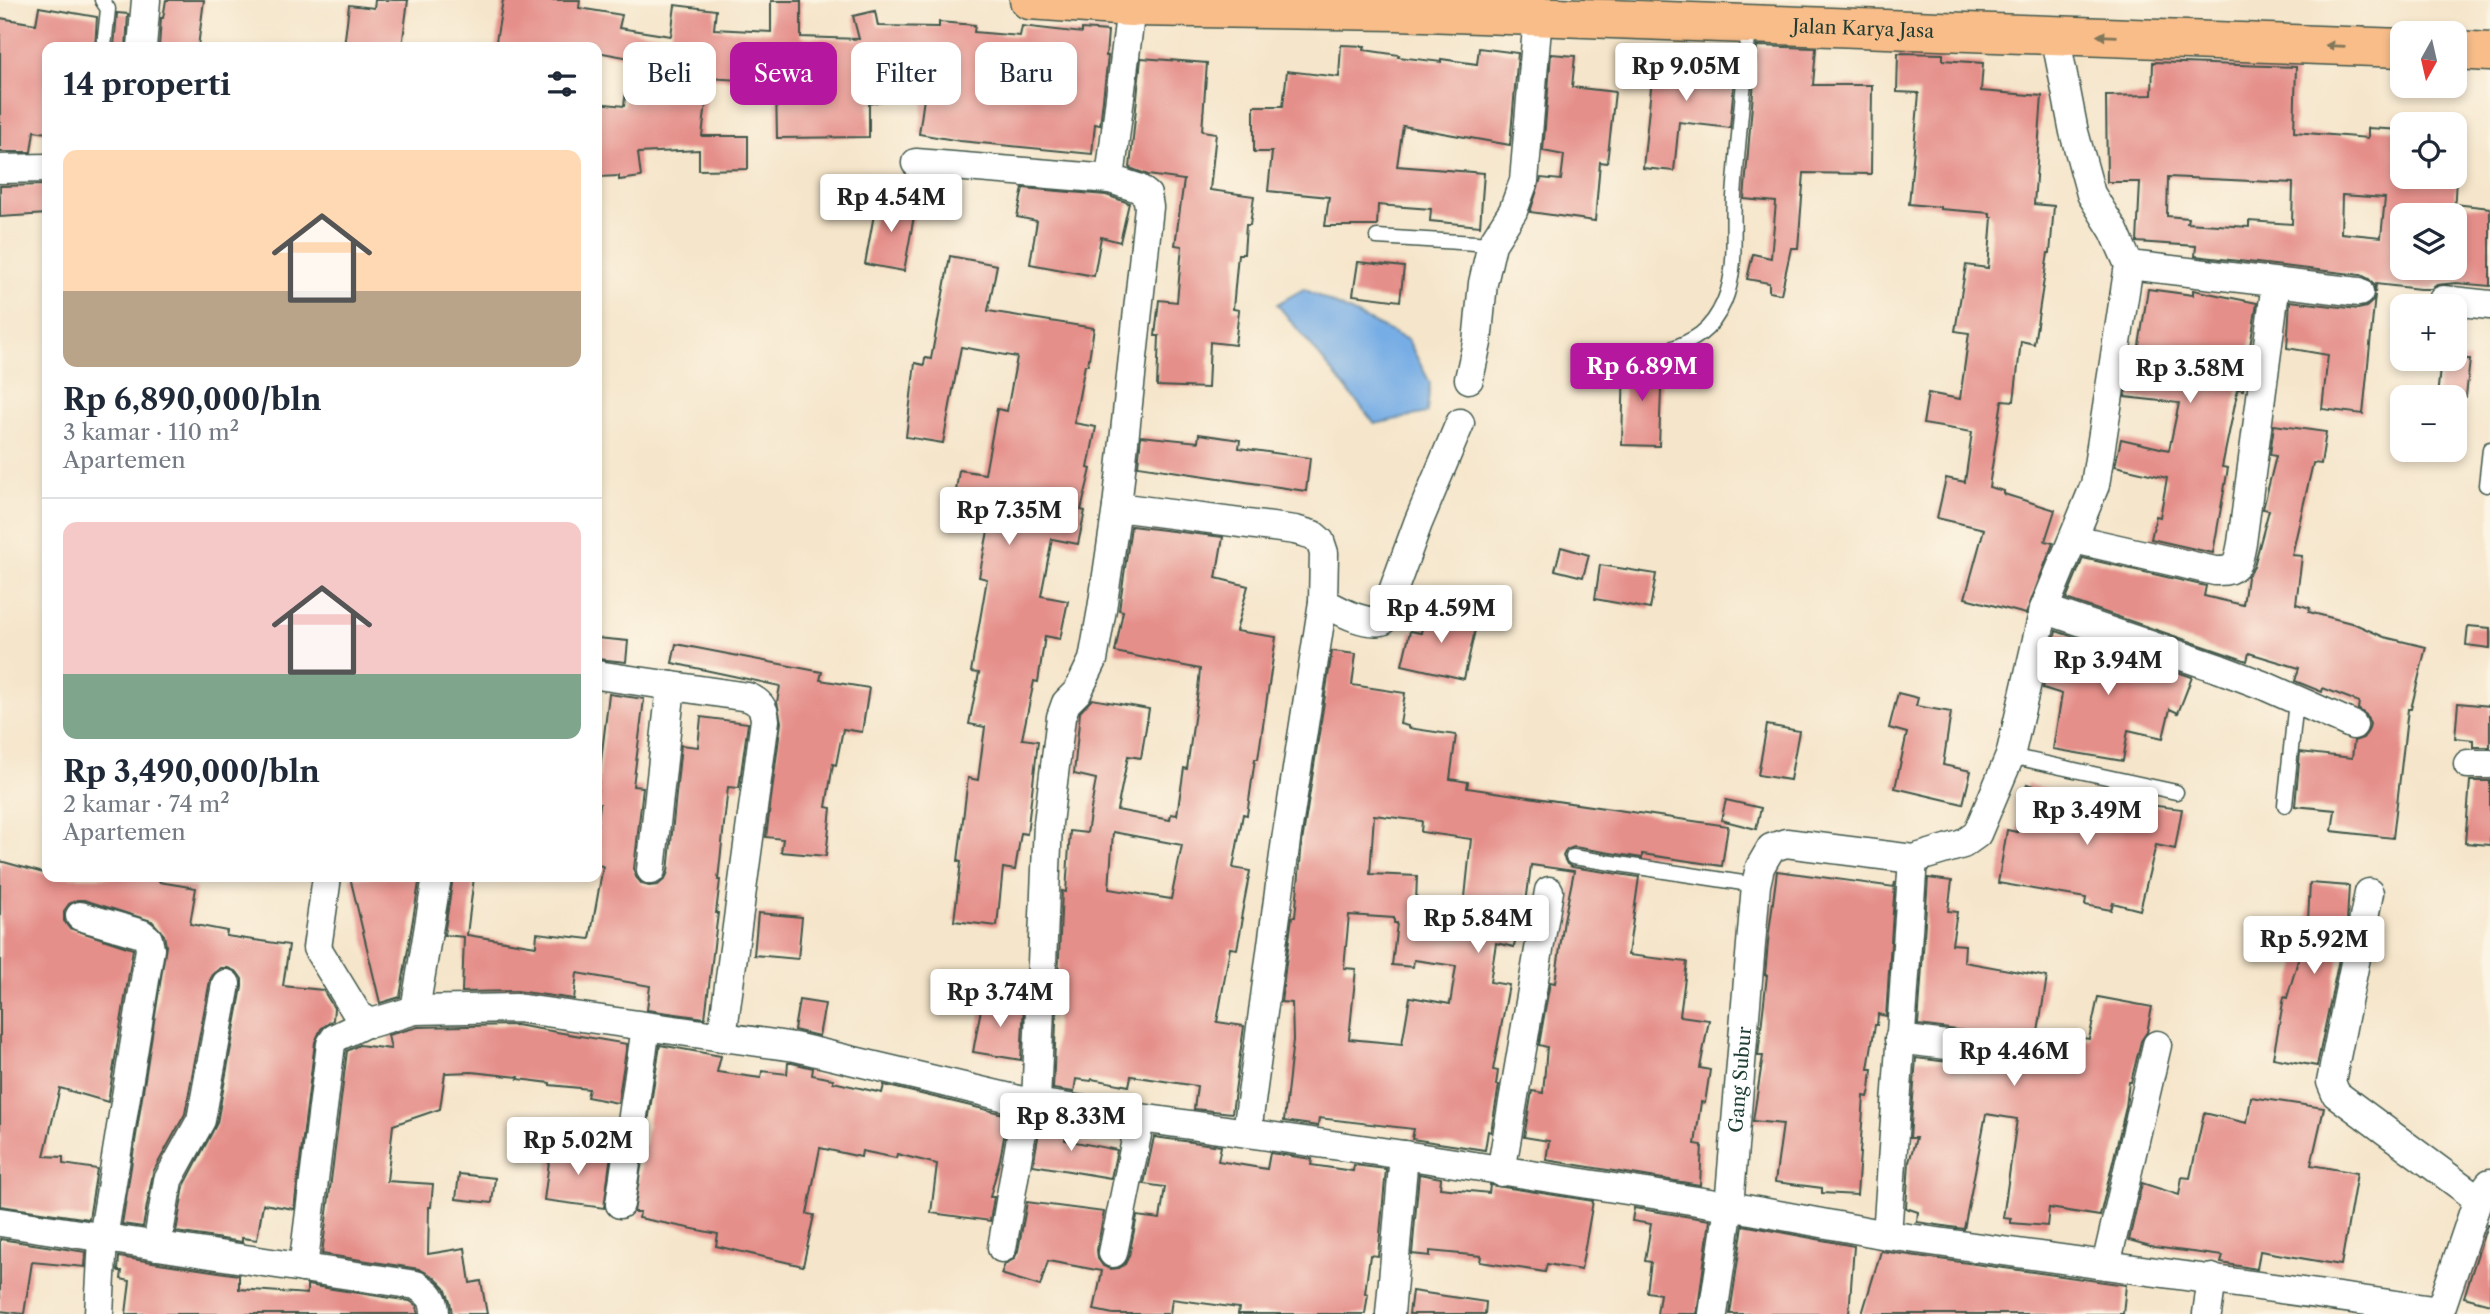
<!DOCTYPE html>
<html lang="id">
<meta charset="utf-8">
<style>
:root{--surface:#fff;--page:#f2f2f3;--text:#1f2937;--muted:#747a83;--line:#e0e1e3;--accent:#b5179e}
body{margin:0;font-family:"Libre Caslon Text",serif;background:var(--page);color:var(--text);height:100vh;display:flex;flex-direction:column;font-size:26px;white-space:nowrap}
*{box-sizing:border-box;margin:0}
p{font-size:23px;color:var(--muted)}
.icon{flex:none;width:38px;height:38px;fill:none;stroke:currentColor;stroke-width:2;stroke-linecap:round;stroke-linejoin:round}
.map{position:relative;flex:1;overflow:hidden}
.sheet{position:absolute;left:42px;top:42px;width:560px;height:840px;display:flex;flex-direction:column;background:var(--surface);border-radius:14px;box-shadow:0 4px 10px #0003}
.sheet>*{flex:none}
.banner{position:absolute;left:623px;top:42px;width:665px;height:63px;display:flex;gap:14px}
.needle{width:46px;rotate:188deg}
.fabs{position:absolute;left:2390px;top:21px;display:grid;gap:14px}
.fabs a{display:grid;place-items:center;width:77px;height:77px;border-radius:14px;background:var(--surface);box-shadow:0 4px 10px #0003;font-size:35px}
.price{position:absolute;translate:-50% -60px;padding:0 16px;border-radius:7px;background:#fff;color:#222;font-size:23px;line-height:46px;filter:drop-shadow(0 2px 4px #0008)}
.price::after{content:'';position:absolute;left:50%;top:42px;width:21px;height:16px;margin-left:-10px;background:inherit;clip-path:polygon(0 0,100% 0,50% 100%)}
.price.selected{background:var(--accent);color:#fff}
ul{padding:0;list-style:none}
li{display:grid;align-content:center;gap:14px;height:371px;padding:0 21px}
li+li{border-top:2px solid var(--line)}
li span{display:grid;place-items:center;height:217px;border-radius:14px;color:#555}
li>.icon{margin-inline-start:auto}
span .icon{width:126px;height:126px;fill:#fffc;stroke-width:1}
li b{font-size:30px}
h2{display:flex;justify-content:space-between;align-items:center;height:84px;padding:0 21px;font-size:30px}
.chip{padding:0 24px;border-radius:14px;background:var(--surface);box-shadow:0 4px 10px #0003;font-size:24px;line-height:63px}
.chip.selected{background:var(--accent);color:#fff}
.map>svg:first-child{display:block}
.water{fill:#77ade5;stroke:#4b758c;stroke-width:2}
.building{fill:#e58f8a;fill-rule:evenodd}
.lines{fill:none;stroke-linecap:round;stroke-linejoin:round}
.lane-casing{stroke:#3f564a;stroke-width:17}
.street-casing{stroke:#3f564a;stroke-width:31}
.highway-casing{stroke:#3f564a;stroke-width:41}
.lane{stroke:#fff;stroke-width:14}
.street{stroke:#fff;stroke-width:28}
.highway{stroke:#f8bd89;stroke-width:38}
.oneway{fill:#81775a}
.labels{text-anchor:middle;stroke-width:7;stroke-linejoin:round;paint-order:stroke}
.street-label{font-size:19px;fill:#1f3d34;stroke:#fcf5e5}
</style>
<div class="map">
<svg width="2490" height="1314" viewBox="0 0 2490 1314">
<rect width="100%" height="100%" fill="#fcf5e5"/>
<filter id="ink" filterUnits="userSpaceOnUse"><feTurbulence type="fractalNoise" baseFrequency=".0143" numOctaves="2"/><feDisplacementMap in="SourceGraphic" scale="14" xChannelSelector="R" yChannelSelector="G"/><feConvolveMatrix kernelMatrix="1 2 1 2 8 2 1 2 1" color-interpolation-filters="sRGB"/></filter>
<filter id="wash" filterUnits="userSpaceOnUse"><feTurbulence type="fractalNoise" baseFrequency=".00686" numOctaves="4" result="noise"/><feDisplacementMap in="SourceGraphic" scale="28" xChannelSelector="R" yChannelSelector="G"/><feGaussianBlur stdDeviation="1.57" result="paint"/><feColorMatrix in="noise" values="0 0 0 0 0 0 0 0 0 0 0 0 0 0 0 0 0 1.4 0 .05"/><feComposite in="paint" operator="in"/></filter>
<g filter="url(#wash)">
<rect width="100%" height="100%" fill="#f5e5ca"/>
<polygon class="water" points="1304,289 1408,340 1430,383 1427,413 1375,424 1277,304"/>
<g id="blocks">
<g class="building">
<polygon points="166,0 204,0 198,47 159,47 161,18 163,18"/>
<polygon points="375,0 408,0 402,47 344,47 349,5 374,8"/>
<polygon points="503,0 580,0 579,8 622,15 619,28 671,36 675,5 716,10 714,29 771,32 771,1 801,1 801,37 859,39 853,16 875,11 878,26 939,27 939,22 975,25 974,32 1020,36 1022,26 1082,33 1082,29 1108,31 1106,56 1108,56 1100,125 1095,124 1092,154 960,141 919,134 925,91 869,104 869,137 777,138 776,86 771,86 771,82 709,78 702,136 748,136 748,169 699,170 699,150 638,153 641,177 619,180 619,176 597,177 597,103 624,106 630,58 597,52 597,47 495,47"/>
<polygon points="39,7 97,17 95,47 47,47 47,133 34,131 31,152 0,152 0,18 36,24"/>
<polygon points="117,13 128,14 126,47 114,47"/>
<polygon points="1341,45 1365,46 1364,50 1399,55 1398,57 1441,62 1441,59 1477,64 1479,48 1518,53 1510,145 1403,126 1397,166 1484,173 1480,226 1430,221 1431,209 1378,205 1377,226 1325,226 1329,197 1268,191 1272,152 1254,152 1254,106 1283,106 1287,71 1339,77"/>
<polygon points="1757,46 1816,48 1813,85 1872,85 1871,174 1804,173 1798,248 1791,248 1781,294 1769,292 1769,283 1747,279 1753,254 1771,258 1776,202 1744,199"/>
<polygon points="1898,53 1943,54 1943,60 1983,63 1981,91 2042,96 2034,204 2054,206 2050,253 2048,253 2034,344 2021,341 2014,401 2002,400 1989,487 2004,491 2004,494 2055,510 2045,541 2053,543 2026,614 1965,598 1984,529 1937,518 1946,478 1965,482 1972,432 1923,424 1928,393 1960,399 1969,333 1955,331 1966,265 1988,268 1992,217 1990,217 1990,213 1940,209 1940,207 1909,204 1919,93 1897,92"/>
<polygon points="1551,54 1575,56 1572,87 1615,92 1607,163 1600,162 1595,221 1530,212 1541,178 1561,180 1564,155 1543,151"/>
<polygon points="1693,54 1736,59 1730,128 1679,122 1674,171 1643,168 1654,58 1692,61"/>
<polygon points="1141,58 1207,63 1202,131 1216,133 1210,190 1254,196 1250,225 1246,225 1244,254 1238,254 1233,309 1239,310 1235,345 1210,342 1208,388 1157,386 1159,336 1155,336 1159,300 1177,302 1182,246 1175,245 1184,180 1148,175 1130,168"/>
<path d="M2153,62l143,5 -2,65 74,6v-10l35,2v47h53l-2,38h-51v53h52v-64l35,4v78l-34,-3 -19,2 -6,4h-11l-44,-5 -1,9 -1,-8 -5,-6 -8,-4 -166,-19 1,-10 -59,-4 3,-60h-33l-1,-86 46,-1zM2168,177l125,6 -1,41 -43,-3v6l-62,-4 1,-5 -21,-2zM2342,195l43,3 -4,39 -40,-4z"/>
<polygon points="47,185 47,214 0,217 0,186"/>
<polygon points="1023,188 1106,195 1129,203 1120,242 1101,237 1094,276 1030,264 1037,221 1017,217"/>
<polygon points="877,198 916,205 904,271 865,264"/>
<polygon points="950,256 997,265 988,311 1094,328 1088,365 1085,365 1074,423 1096,427 1088,468 1091,469 1081,510 1085,511 1078,544 1052,539 1041,596 1068,601 1060,639 1045,636 1038,682 1034,681 1022,739 1038,741 1027,834 1021,833 1015,870 1003,868 997,926 954,921 961,862 958,861 968,778 978,780 985,727 969,724 979,673 971,672 987,579 979,577 989,526 983,525 985,516 953,512 959,470 985,474 997,409 1007,411 1017,357 961,347 943,443 906,437 915,363 924,365 925,358 931,359"/>
<polygon points="1358,262 1404,267 1400,301 1353,295"/>
<polygon points="2148,289 2193,295 2193,290 2257,303 2243,390 2238,389 2222,467 2228,468 2213,553 2151,539 2156,516 2160,517 2167,478 2115,466 2121,439 2169,450 2179,403 2125,397 2132,351 2138,352"/>
<polygon points="2375,295 2363,414 2322,409 2328,355 2287,348 2290,301 2358,309 2366,307 2373,301"/>
<polygon points="2441,359 2470,359 2466,397 2437,397"/>
<polygon points="1624,361 1662,362 1659,446 1622,445"/>
<polygon points="2274,425 2326,432 2321,464 2313,463 2292,555 2302,556 2296,604 2310,608 2309,612 2355,624 2384,637 2426,647 2411,709 2408,709 2393,838 2332,831 2335,810 2295,806 2300,752 2352,758 2354,741 2363,738 2368,731 2370,724 2366,715 2358,709 2359,702 2323,688 2322,692 2295,681 2299,668 2249,653 2247,661 2066,599 2083,558 2206,586 2204,596 2243,605 2247,577 2254,566 2269,510 2263,509 2276,456 2270,455"/>
<polygon points="1199,434 1240,440 1239,448 1310,458 1306,491 1138,466 1141,436 1198,442"/>
<path d="M1131,526l92,11 -7,41 32,8 -12,45 40,6 -18,122h-3l-8,56 -4,-1 -10,54 17,3 -9,47h2l-6,31 -7,-1 -13,74 27,4 -12,87 -38,-4 3,-23 -66,-10 -2,10 -37,-7 -1,2 -15,-2 -2,13 -21,-3 9,-198 4,1 4,-61 17,2 9,-54 -22,-5 6,-62 12,-13 57,10 -8,49 -13,-2 -11,54 53,10 1,-6 6,1 7,-47 3,1 11,-79 2,-21 -85,-17 8,-41 -4,-1zM1113,832l69,13 -11,54 -62,-10z"/>
<polygon points="1561,547 1589,555 1583,577 1555,570"/>
<polygon points="1600,565 1656,574 1650,609 1595,599"/>
<polygon points="1426,610 1477,621 1464,679 1402,665 1410,631 1421,633"/>
<polygon points="2468,626 2490,628 2490,648 2466,645"/>
<polygon points="2056,631 2192,677 2178,713 2170,709 2163,738 2128,730 2123,761 2053,749 2062,694 2043,688"/>
<polygon points="597,638 628,641 626,662 597,659"/>
<polygon points="676,644 822,672 820,680 869,688 862,732 843,729 836,765 833,764 826,807 831,808 826,856 781,852 783,839 766,837 781,722 777,702 780,686 672,663"/>
<path d="M1332,651l24,3 -4,31 53,8 -5,31 8,2v2l48,7 -6,44 18,3 -1,6 261,38 -6,40 -80,-12v4l-68,-11 -8,3 -3,6 4,8 5,3 67,10 -11,78 59,7 -7,54 29,4 -9,48 10,2 -5,33 -4,-1 -6,42 7,1 -2,40 -154,-25 3,-19 -25,-4 8,-46 11,2 4,-46 -8,-2 11,-63 5,1 9,-63 10,-49 -43,-6 -5,38h-3l-9,44 -18,-4 -6,39 19,3 -16,85 5,1 -2,14h3l-8,47 -3,-1 -3,19 -73,-11 2,-10 -95,-11 -1,8 -34,-5 9,-81 -1,-37 -11,-1 11,-85h3l7,-75zM1374,815l48,6 -1,11 50,7 -7,68 -48,-5 1,-26 -47,-2zM1349,915l45,3v5h3l-5,42 21,2 1,-7 42,6 -6,38 -40,-7 -8,47 -53,-5 7,-70 -12,-1z"/>
<polygon points="1898,693 1918,698 1916,706 1951,712 1943,765 1971,771 1963,804 1895,788 1907,733 1889,728"/>
<polygon points="609,694 644,699 633,786 643,787 634,869 636,877 642,884 649,886 658,885 665,879 668,872 681,745 698,747 701,717 748,723 739,788 728,787 718,880 720,880 716,913 718,913 705,1018 647,1010 650,986 577,973 574,999 517,991 462,992 464,937 444,935 453,877 474,877 467,935 536,946 537,933 590,939 603,866 597,865 597,828 600,804 597,804 597,794"/>
<polygon points="2458,703 2490,706 2490,747 2473,747 2473,740 2455,738"/>
<polygon points="1767,725 1799,731 1790,780 1758,775"/>
<polygon points="2470,781 2490,781 2490,845 2465,843"/>
<polygon points="2027,784 2075,796 2182,809 2175,849 2156,845 2140,910 2113,903 2111,910 2085,905 2086,898 1998,883 2007,830 2017,832"/>
<polygon points="1726,800 1761,808 1756,829 1721,820"/>
<polygon points="0,861 47,874 47,877 160,877 159,882 196,888 190,924 227,931 226,936 289,945 283,986 323,990 334,1008 333,1020 321,1029 315,1042 294,1209 263,1204 257,1240 242,1238 242,1242 176,1232 184,1186 217,1123 242,987 242,979 237,972 228,968 221,968 214,973 210,980 185,1114 153,1172 143,1227 122,1224 166,946 164,935 152,921 84,900 77,900 69,904 64,911 64,921 69,928 133,949 108,1102 60,1088 44,1156 63,1157 63,1164 97,1169 89,1219 0,1206"/>
<polygon points="1777,871 1894,887 1895,882 1886,1016 1878,1014 1877,1025 1875,1025 1868,1069 1872,1069 1870,1090 1868,1097 1864,1096 1857,1195 1822,1193 1822,1188 1775,1182 1783,1124 1753,1121 1763,1056 1758,1056 1767,975 1765,975 1769,932"/>
<polygon points="350,877 420,877 400,997 380,1003"/>
<polygon points="1928,878 1952,881 1948,911 1957,912 1952,944 1965,945 1964,962 2047,977 2038,1032 2089,1039 2098,997 2152,1007 2147,1032 2141,1041 2131,1082 2129,1082 2126,1107 2100,1216 2049,1208 2047,1226 2011,1223 2011,1219 2003,1218 2017,1119 1986,1114 1964,1229 1917,1222 1918,1212 1906,1208 1909,1162 1916,1138 1910,1138 1916,1058 2015,1070 2022,1070 2029,1065 2032,1055 2031,1047 2025,1040 2019,1038 1918,1025"/>
<polygon points="2310,883 2349,886 2347,920 2317,1066 2273,1058 2284,997 2287,998 2301,950 2305,920 2308,920"/>
<polygon points="758,913 802,917 798,959 754,955"/>
<polygon points="983,998 1024,1005 1021,1060 973,1052"/>
<polygon points="799,1000 825,1004 819,1036 794,1030"/>
<polygon points="516,1025 627,1044 618,1103 587,1097 589,1089 550,1085 550,1083 518,1079 519,1077 472,1072 445,1073 440,1109 393,1125 387,1181 433,1184 431,1207 429,1207 428,1254 465,1248 470,1283 481,1281 487,1314 452,1314 450,1301 445,1288 434,1277 419,1269 322,1254 347,1051 359,1045 391,1049 388,1035 418,1027"/>
<polygon points="660,1045 721,1056 717,1072 761,1078 762,1071 787,1074 788,1063 792,1063 813,1068 812,1075 833,1079 833,1082 882,1093 884,1085 1008,1115 1000,1159 990,1197 994,1197 990,1221 931,1213 937,1164 897,1154 896,1158 862,1151 861,1157 820,1148 807,1214 814,1215 803,1266 716,1246 718,1234 639,1218 640,1212 634,1212"/>
<polygon points="2251,1097 2324,1108 2311,1165 2357,1173 2341,1265 2260,1251 2257,1269 2221,1263 2223,1256 2154,1247 2129,1240 2142,1183 2179,1195 2182,1177 2190,1178 2204,1113 2247,1123"/>
<polygon points="1041,1121 1068,1125 1065,1140 1117,1150 1111,1178 1033,1165"/>
<polygon points="1154,1137 1221,1146 1218,1161 1267,1169 1270,1153 1312,1159 1311,1165 1353,1171 1354,1165 1386,1169 1378,1256 1370,1255 1365,1293 1368,1294 1365,1314 1238,1314 1239,1308 1172,1299 1170,1314 1113,1314 1094,1310 1102,1271 1048,1261 1040,1286 1001,1274 1005,1264 1014,1259 1018,1251 1027,1202 1104,1212 1097,1250 1098,1259 1103,1266 1110,1269 1119,1268 1125,1264 1129,1256 1137,1216 1160,1219 1165,1187 1144,1184"/>
<polygon points="551,1146 611,1154 604,1208 544,1200"/>
<polygon points="459,1174 495,1178 492,1203 456,1199"/>
<polygon points="1419,1174 1441,1178 1440,1188 1489,1193 1490,1185 1593,1201 1581,1270 1547,1264 1545,1272 1480,1262 1481,1256 1430,1251 1430,1256 1412,1254"/>
<polygon points="1634,1208 1710,1220 1697,1314 1657,1314 1660,1294 1647,1292 1651,1262 1645,1261 1651,1224 1632,1221"/>
<polygon points="1743,1225 1854,1246 1849,1314 1730,1314"/>
<polygon points="2487,1225 2490,1226 2490,1304 2464,1297"/>
<polygon points="0,1239 86,1252 85,1267 32,1262 24,1314 0,1311"/>
<polygon points="1881,1251 2126,1285 2123,1314 1862,1314"/>
<polygon points="119,1257 239,1275 239,1289 307,1294 307,1285 410,1301 417,1306 418,1314 126,1314 130,1281 121,1279 122,1271 118,1271"/>
<polygon points="1412,1291 1486,1302 1485,1314 1409,1314"/>
</g>
</g>
</g>
<g filter="url(#ink)">
<use href="#blocks" fill-opacity="0" stroke="#3f564a" stroke-width="2"/>
<g class="lines">
<g class="lane-casing">
<g id="lane">
<polyline points="102,0 108,9 104,47"/>
<polyline points="1377,237 1492,244"/>
<path d="M1665,351c29,-10 46,-19 59,-49 14,-33 8,-71 10,-105 4,-57 10,-114 15,-170"/>
<polyline points="2486,485 2490,449"/>
<polyline points="2010,756 2176,792"/>
<polyline points="2285,805 2296,701"/>
<polyline points="1573,857 1756,885"/>
</g>
</g>
<g class="street-casing">
<g id="street">
<polyline points="142,47 146,0"/>
<polyline points="916,163 1110,179 1138,188 1147,195 1149,207 1117,507 1102,609 1093,660 1078,691 1066,703 1061,717 1048,823 1036,1102"/>
<polyline points="0,169 47,168"/>
<polyline points="1110,179 1131,7"/>
<polyline points="2129,265 2359,292"/>
<polyline points="2443,300 2490,305"/>
<polyline points="1469,379 1477,343 1483,283 1492,244 1513,211 1524,181 1538,16"/>
<polyline points="1117,507 1295,530 1313,535 1320,541 1324,553 1323,602 1286,840 1247,1132"/>
<path d="M2074,539l141,32c23,1 23,-8 27,-28l33,-253"/>
<path d="M1323,602c18,9 38,22 59,19l36,-98 42,-100"/>
<polyline points="2044,609 2220,669 2265,686 2353,725"/>
<path d="M597,675l151,22c11,5 16,10 17,23l-43,317"/>
<polyline points="2468,764 2490,764"/>
<polyline points="651,870 671,686"/>
<polyline points="327,877 317,948 358,1015 371,1023 415,1010 517,1008 795,1047 1027,1102 1404,1155 1729,1206 1887,1235 2440,1311"/>
<polyline points="2369,893 2331,1082 2336,1094 2478,1199"/>
<polyline points="80,916 142,934 148,939 150,949 103,1238 99,1314"/>
<polyline points="415,1010 437,877"/>
<polyline points="1899,1039 2016,1054"/>
<polyline points="1501,1172 1549,891"/>
<polyline points="620,1204 646,1027"/>
<path d="M0,1222l416,63c13,8 19,13 19,29"/>
<polyline points="1887,1235 1913,859"/>
<polyline points="157,1246 168,1180 201,1120 226,984"/>
<polyline points="1002,1248 1027,1102"/>
<polyline points="1113,1253 1140,1120"/>
<polyline points="2106,1265 2157,1045"/>
<polyline points="303,1268 331,1044 335,1038 368,1022"/>
<polyline points="1390,1314 1404,1155"/>
<path id="s1" d="M1713,1314l16,-108 27,-321 4,-18 11,-19 15,-5 127,16 50,-15 14,-10 33,-78 34,-147 51,-124 34,-220 -15,-34 -23,-37 -17,-62 -19,-98"/>
<polyline points="2207,1314 2212,1278"/>
<polyline points="2439,1314 2478,1199 2490,1183"/>
</g>
</g>
<g class="highway-casing">
<g id="highway">
<path id="s2" d="M1029,0l102,7 265,4 1007,37"/>
<polyline points="2455,50 2490,52"/>
</g>
</g>
<use href="#lane" class="lane"/>
<use href="#street" class="street"/>
<use href="#highway" class="highway"/>
</g>
<defs><path id="oneway-solid" d="M-6-.8H1V-3.2L6.5 0L1 3.2V.8H-6Z" transform="scale(1.75)"/></defs>
<g class="oneway">
<use href="#oneway-solid" transform="translate(2107 36) rotate(-178)"/>
<use href="#oneway-solid" transform="translate(2335 46) rotate(-178)"/>
</g>
</g>
<g class="labels">
<g class="street-label">
<text dy="7" stroke="none"><textPath href="#s2" startOffset="835">Jalan Karya Jasa</textPath></text>
<text dy="7" stroke="none"><textPath href="#s1" startOffset="236">Gang Subur</textPath></text>
</g>
</g>
</svg>
<div class="fabs">
<a><svg class="needle" viewBox="-14 -14 28 28"><path d="M0-13l5 13h-10z" fill="#e53935"/><path d="M0 13l5-13h-10z" fill="#747a83"/></svg></a>
<a><svg class="icon" aria-label="locate" viewBox="0 0 24 24"><circle cx="12" cy="12" r="6"/><path d="M12 2v4M12 18v4M2 12h4M18 12h4"/></svg></a>
<a><svg class="icon" aria-label="layers" viewBox="0 0 24 24"><path d="M12 4l9 5-9 5-9-5zM3 14l9 5 9-5"/></svg></a>
<a>+</a>
<a>−</a>
</div>
<b class="price" style="left:1686px;top:103px">Rp 9.05M</b>
<b class="price" style="left:891px;top:234px">Rp 4.54M</b>
<b class="price selected" style="left:1642px;top:403px">Rp 6.89M</b>
<b class="price" style="left:2190px;top:405px">Rp 3.58M</b>
<b class="price" style="left:1009px;top:547px">Rp 7.35M</b>
<b class="price" style="left:1441px;top:645px">Rp 4.59M</b>
<b class="price" style="left:2108px;top:697px">Rp 3.94M</b>
<b class="price" style="left:2087px;top:847px">Rp 3.49M</b>
<b class="price" style="left:1478px;top:955px">Rp 5.84M</b>
<b class="price" style="left:2314px;top:976px">Rp 5.92M</b>
<b class="price" style="left:1000px;top:1029px">Rp 3.74M</b>
<b class="price" style="left:2014px;top:1088px">Rp 4.46M</b>
<b class="price" style="left:1071px;top:1153px">Rp 8.33M</b>
<b class="price" style="left:578px;top:1177px">Rp 5.02M</b>
<div class="banner">
<a class="chip">Beli</a>
<a class="chip selected">Sewa</a>
<a class="chip">Filter</a>
<a class="chip">Baru</a>
</div>
<section class="sheet">
<h2>14 properti<svg class="icon" aria-label="filters" viewBox="0 0 24 24"><path d="M4 7h16M4 17h16"/><circle cx="9" cy="7" r="2"/><circle cx="15" cy="17" r="2"/></svg></h2>
<ul>
<li><span style="background:linear-gradient(#ffd9b3 65%,#b9a48a 0)"><svg class="icon" aria-label="home" viewBox="0 0 24 24"><path d="M3 11l9-7 9 7M6 9v11h12V9"/></svg></span><div><b>Rp 6,890,000/bln</b><p>3 kamar · 110 m²</p><p>Apartemen</p></div></li>
<li><span style="background:linear-gradient(#f6c9c9 70%,#7fa58c 0)"><svg class="icon" aria-label="home" viewBox="0 0 24 24"><path d="M3 11l9-7 9 7M6 9v11h12V9"/></svg></span><div><b>Rp 3,490,000/bln</b><p>2 kamar · 74 m²</p><p>Apartemen</p></div></li>
</ul>
</section>
</div>
